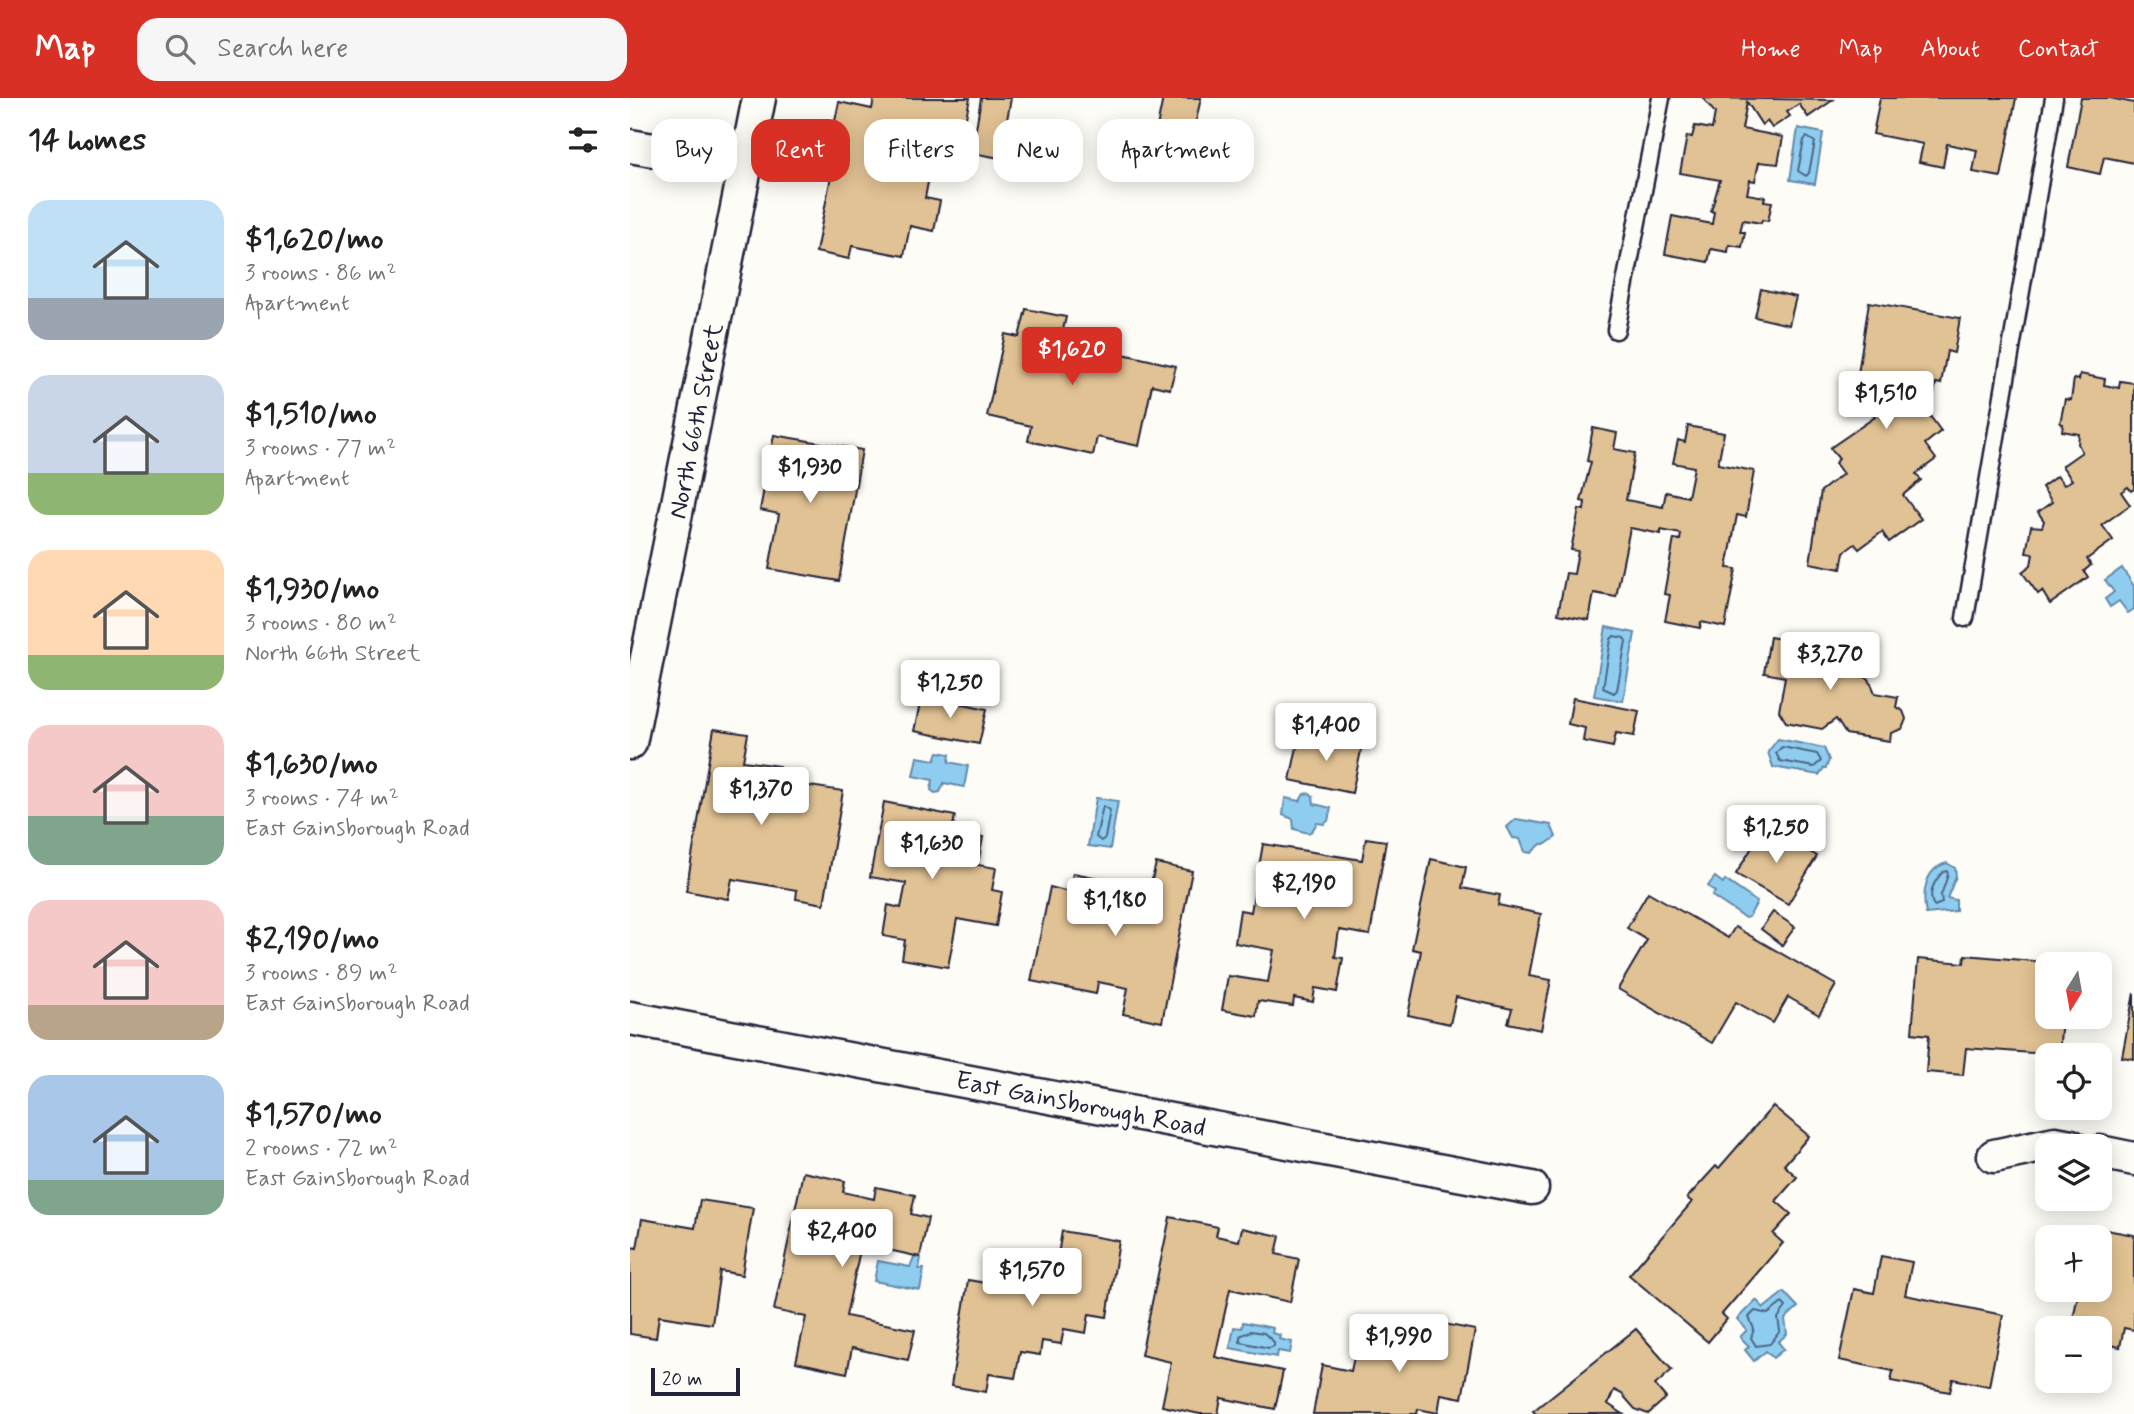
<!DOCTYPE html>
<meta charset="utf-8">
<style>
:root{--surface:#fff;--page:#f6f6f6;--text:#222;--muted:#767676;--accent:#d93025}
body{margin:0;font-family:Mynerve,sans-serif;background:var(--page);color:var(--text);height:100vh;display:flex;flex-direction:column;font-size:26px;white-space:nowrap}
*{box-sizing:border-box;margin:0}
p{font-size:23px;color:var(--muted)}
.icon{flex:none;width:38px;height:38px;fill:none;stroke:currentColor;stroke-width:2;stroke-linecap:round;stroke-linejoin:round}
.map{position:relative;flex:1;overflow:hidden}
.sheet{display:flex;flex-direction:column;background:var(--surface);width:630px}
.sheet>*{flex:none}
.hud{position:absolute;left:21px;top:21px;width:665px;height:63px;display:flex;gap:14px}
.needle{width:46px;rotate:191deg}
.controls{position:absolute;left:1405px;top:854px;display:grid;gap:14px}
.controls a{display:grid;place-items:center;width:77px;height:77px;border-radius:14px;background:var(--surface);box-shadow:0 4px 18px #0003;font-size:35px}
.scale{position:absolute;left:21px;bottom:18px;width:89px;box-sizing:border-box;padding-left:7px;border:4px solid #22223b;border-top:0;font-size:19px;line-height:24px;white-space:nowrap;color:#22223b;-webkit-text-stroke:5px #fdfcf7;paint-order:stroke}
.price{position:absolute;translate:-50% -60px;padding:0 16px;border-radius:7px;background:#fff;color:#222;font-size:23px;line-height:46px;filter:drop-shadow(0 2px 4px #0008)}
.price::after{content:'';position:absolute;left:50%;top:42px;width:21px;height:16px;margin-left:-10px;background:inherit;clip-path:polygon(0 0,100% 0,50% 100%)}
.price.active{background:var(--accent);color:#fff}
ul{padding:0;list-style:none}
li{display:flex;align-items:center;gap:21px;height:175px;padding:0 28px}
li span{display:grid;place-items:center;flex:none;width:196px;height:140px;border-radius:21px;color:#555}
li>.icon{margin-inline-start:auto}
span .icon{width:84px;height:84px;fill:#fffc;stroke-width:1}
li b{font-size:30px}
h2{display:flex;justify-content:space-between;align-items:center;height:84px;padding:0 28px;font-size:30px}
.tag{padding:0 24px;border-radius:21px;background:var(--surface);box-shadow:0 4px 18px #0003;font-size:24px;line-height:63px}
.tag.active{background:var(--accent);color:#fff}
header{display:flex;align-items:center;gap:42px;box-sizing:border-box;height:98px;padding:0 35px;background:var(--accent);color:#fff}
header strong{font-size:33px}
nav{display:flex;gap:38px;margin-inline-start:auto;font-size:24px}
.search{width:490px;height:63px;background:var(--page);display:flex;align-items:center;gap:18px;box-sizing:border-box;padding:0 24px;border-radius:21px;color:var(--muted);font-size:26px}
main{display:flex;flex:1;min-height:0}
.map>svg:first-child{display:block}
.water{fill:#8fcdf0;stroke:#6389a8;stroke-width:2}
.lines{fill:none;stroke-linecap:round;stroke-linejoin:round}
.shore{stroke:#4e6683;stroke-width:2}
.building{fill:#e1c294;stroke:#22223b;stroke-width:2}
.service-casing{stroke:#22223b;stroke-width:21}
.minor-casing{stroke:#22223b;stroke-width:37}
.service{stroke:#fdfcf7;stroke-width:16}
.minor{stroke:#fdfcf7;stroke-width:32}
.labels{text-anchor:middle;stroke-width:7;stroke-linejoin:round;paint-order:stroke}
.street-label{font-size:26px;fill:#22223b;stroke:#fdfcf7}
</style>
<header>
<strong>Map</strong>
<div class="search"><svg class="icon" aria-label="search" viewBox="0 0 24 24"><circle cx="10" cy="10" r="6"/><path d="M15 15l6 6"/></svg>Search here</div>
<nav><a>Home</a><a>Map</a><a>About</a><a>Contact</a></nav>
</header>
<main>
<section class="sheet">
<h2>14 homes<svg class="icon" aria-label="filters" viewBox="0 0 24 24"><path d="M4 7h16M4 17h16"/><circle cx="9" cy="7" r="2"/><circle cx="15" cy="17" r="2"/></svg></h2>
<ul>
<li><span style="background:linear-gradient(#bfe0f5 70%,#9aa5b1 0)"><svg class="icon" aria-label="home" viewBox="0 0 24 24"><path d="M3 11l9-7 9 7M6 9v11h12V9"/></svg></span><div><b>$1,620/mo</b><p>3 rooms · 86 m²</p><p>Apartment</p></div></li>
<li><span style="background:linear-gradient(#c9d6e8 70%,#8fb573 0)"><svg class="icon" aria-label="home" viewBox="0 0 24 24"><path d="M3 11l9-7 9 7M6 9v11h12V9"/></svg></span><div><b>$1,510/mo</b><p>3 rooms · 77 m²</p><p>Apartment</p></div></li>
<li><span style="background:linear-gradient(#ffd9b3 75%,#8fb573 0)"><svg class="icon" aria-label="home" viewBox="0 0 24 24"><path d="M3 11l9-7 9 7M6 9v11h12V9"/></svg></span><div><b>$1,930/mo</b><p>3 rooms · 80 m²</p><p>North 66th Street</p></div></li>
<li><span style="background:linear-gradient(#f6c9c9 65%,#7fa58c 0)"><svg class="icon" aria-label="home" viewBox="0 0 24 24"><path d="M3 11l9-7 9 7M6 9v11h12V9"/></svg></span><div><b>$1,630/mo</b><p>3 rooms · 74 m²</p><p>East Gainsborough Road</p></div></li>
<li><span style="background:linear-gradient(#f6c9c9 75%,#b9a48a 0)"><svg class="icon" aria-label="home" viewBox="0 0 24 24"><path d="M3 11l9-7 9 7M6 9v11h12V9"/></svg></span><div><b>$2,190/mo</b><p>3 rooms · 89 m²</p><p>East Gainsborough Road</p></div></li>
<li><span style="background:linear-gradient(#a9c7e8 75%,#7fa58c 0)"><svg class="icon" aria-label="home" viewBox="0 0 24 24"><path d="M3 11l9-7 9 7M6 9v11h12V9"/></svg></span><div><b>$1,570/mo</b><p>2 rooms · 72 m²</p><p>East Gainsborough Road</p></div></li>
</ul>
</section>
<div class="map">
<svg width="1504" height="1316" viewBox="0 0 1504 1316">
<rect width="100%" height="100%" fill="#fdfcf7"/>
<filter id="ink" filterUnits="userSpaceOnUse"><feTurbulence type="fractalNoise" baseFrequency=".0143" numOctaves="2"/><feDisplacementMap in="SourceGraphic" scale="14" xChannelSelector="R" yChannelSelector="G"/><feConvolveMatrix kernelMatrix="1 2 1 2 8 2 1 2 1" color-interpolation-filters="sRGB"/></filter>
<g filter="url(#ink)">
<g class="water">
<polygon points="1168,30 1193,35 1185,86 1160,82"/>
<polygon points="1492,470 1504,488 1504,511 1498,515 1489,503 1480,509 1475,501 1484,494 1475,482"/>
<polygon points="976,529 1005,535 993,603 964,598"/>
<polygon points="1148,641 1194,650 1199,662 1196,670 1194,670 1189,677 1143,669 1138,654"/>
<polygon points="308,654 320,656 319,664 338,668 334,689 314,685 310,694 305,695 301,692 303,682 283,678 287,659 305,662"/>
<polygon points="680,695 683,698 684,706 701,710 698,723 694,726 687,725 682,733 678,735 664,731 663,721 653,717 655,700 670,703 674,696"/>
<polygon points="466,700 488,703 480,751 458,748"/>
<polygon points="886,721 921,727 926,739 916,746 911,746 901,755 895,754 890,741 883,740 877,729"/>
<path d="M1317,765l8,5 1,8 -9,22 9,2v11l-30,3c-4,-20 -2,-45 21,-51z"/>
<polygon points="1085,779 1093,785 1095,782 1127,804 1119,819 1115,820 1082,798 1085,794 1078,788"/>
<polygon points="284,1159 291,1160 289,1171 294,1171 290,1192 244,1183 248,1163 280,1169"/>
<polygon points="1154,1194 1168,1209 1155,1221 1157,1236 1148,1244 1154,1251 1143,1260 1136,1253 1124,1263 1115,1252 1119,1248 1110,1239 1117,1232 1107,1221 1126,1202 1134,1210"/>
<polygon points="613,1224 643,1230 642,1235 650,1237 649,1241 662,1244 660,1255 648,1253 647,1259 600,1250 604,1229 612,1230"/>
</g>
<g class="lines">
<g class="shore">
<polygon points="1177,39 1185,44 1179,75 1176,78 1168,73 1174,42"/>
<polygon points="984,538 994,540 996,543 987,592 984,595 973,590 981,541"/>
<polygon points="1152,649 1187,656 1191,663 1184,669 1150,663 1146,655"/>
<polygon points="473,708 480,712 475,740 471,743 466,739"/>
<path d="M1313,774l4,-1 1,4 -7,20 1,8 -8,3c-7,-12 0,-25 9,-34z"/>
<polygon points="1152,1205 1156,1209 1148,1220 1150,1233 1140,1246 1126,1248 1121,1240 1124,1231 1119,1219 1125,1213 1138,1216"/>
<polygon points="621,1233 634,1235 644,1244 644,1248 639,1250 610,1244 610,1238"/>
</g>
</g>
<g class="building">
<polygon points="244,0 340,0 333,34 323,32 313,82 299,79 295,100 310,103 304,133 280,128 274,158 222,148 219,161 186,154 208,43 201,42 209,4 242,11"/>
<polygon points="351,0 381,0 370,60 342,55"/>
<polygon points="533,0 571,0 562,41 526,34"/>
<polygon points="1073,0 1203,2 1178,19 1169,6 1157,14 1160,18 1142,30 1137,23 1132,27 1117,4 1112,31 1153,39 1148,66 1129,64 1125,83 1120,82 1117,96 1135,99 1134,103 1142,104 1138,123 1132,122 1131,125 1113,122 1110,134 1115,134 1112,149 1099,147 1098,154 1081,151 1078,164 1035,156 1042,118 1082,126 1084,114 1081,113 1090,82 1050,75 1057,38 1062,39 1065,28 1082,31 1085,15"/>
<polygon points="1250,0 1386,0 1371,79 1343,74 1347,52 1317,46 1313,69 1289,64 1293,46 1243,36"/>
<polygon points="1451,0 1480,0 1504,5 1504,65 1474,59 1470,76 1438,69"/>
<polygon points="1131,191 1166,199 1159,227 1125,219"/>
<polygon points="1239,204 1330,220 1324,255 1317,253 1311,286 1306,285 1300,318 1311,333 1295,346 1306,361 1286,376 1291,382 1273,397 1291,421 1259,444 1252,434 1229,451 1225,446 1214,454 1211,471 1180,465 1191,393 1213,376 1205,365 1209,361 1200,350 1245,319 1238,310 1238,305 1224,302"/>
<polygon points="396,211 436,219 433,232 474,241 469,262 482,265 484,254 546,268 540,291 522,287 509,348 467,339 463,357 398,343 401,328 357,318 375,236 389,239"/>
<polygon points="1450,276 1475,281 1474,287 1489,290 1490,283 1504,285 1504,391 1501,393 1498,389 1491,394 1500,407 1472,427 1483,442 1457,461 1461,467 1454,473 1458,479 1420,506 1412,493 1408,496 1392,474 1401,467 1403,456 1396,455 1401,428 1412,429 1414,423 1408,414 1422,404 1412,389 1427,378 1434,387 1442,382 1432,368 1452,354 1448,346 1449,336 1432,333 1433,326 1430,325 1435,301 1441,302 1444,281 1449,282"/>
<polygon points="1058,328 1094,335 1088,366 1124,373 1116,419 1107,417 1097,470 1106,471 1095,529 1071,524 1070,530 1035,523 1040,497 1034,496 1044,441 1050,442 1051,436 1031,432 1031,436 1000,430 986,499 964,495 959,522 928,516 936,475 944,476 948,453 941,452 949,411 954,412 955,404 951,403 961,364 957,363 963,330 987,335 984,351 1005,355 996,402 1033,409 1036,394 1058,399 1064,369 1043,365 1048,342 1055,344"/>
<polygon points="144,337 232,352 209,483 139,471 149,416 130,412"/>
<polygon points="1140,539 1203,551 1202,560 1231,565 1229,576 1239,581 1245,595 1268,599 1266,609 1273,613 1276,621 1272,631 1261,635 1260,643 1216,636 1206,621 1192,631 1156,624 1149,613 1155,579 1134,575"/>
<polygon points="292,597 357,611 349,646 284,633"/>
<polygon points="943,600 1009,613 1004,638 986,635 983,649 953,643 955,630 938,626"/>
<polygon points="84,631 118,636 113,663 149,668 147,683 213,693 194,806 166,801 167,792 102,781 98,801 56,793"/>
<polygon points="670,635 732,648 722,695 660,682"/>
<polygon points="254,704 325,718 322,733 353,739 348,767 366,770 362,792 372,794 366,828 327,821 318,869 272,861 275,842 253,838 258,807 271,810 276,785 240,779"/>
<polygon points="1135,728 1187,758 1158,806 1106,776"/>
<polygon points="736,740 756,743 740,837 709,832 705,859 713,860 707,894 685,890 683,904 664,900 663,908 628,903 626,918 592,912 598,878 638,884 644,852 605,845 610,812 621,814 633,746 732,762"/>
<polygon points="801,761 836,769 832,790 870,797 868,807 911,816 899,878 921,882 911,932 878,925 882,911 826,899 820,926 778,917 791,853 782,851"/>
<polygon points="526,765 562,773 532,924 493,916 498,890 468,884 466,896 401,883 420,789 439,794 443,775 520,790"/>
<polygon points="1018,794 1098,840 1105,829 1206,887 1189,917 1158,899 1143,925 1106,904 1082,945 988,891 1017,842 997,830"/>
<polygon points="1143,814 1165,829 1152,847 1131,831"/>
<polygon points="1335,857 1437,866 1418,866 1418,919 1432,919 1429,957 1336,950 1333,977 1296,974 1299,937 1282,935 1288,861 1334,865"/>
<polygon points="1504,895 1504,961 1492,959"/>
<polygon points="1143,1008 1179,1038 1154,1067 1167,1079 1146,1103 1161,1116 1143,1136 1153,1145 1092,1216 1097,1221 1078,1244 999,1177 1062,1104 1057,1100 1086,1068 1089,1070"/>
<polygon points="173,1074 215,1083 213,1094 244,1101 246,1089 285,1097 281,1116 298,1120 290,1159 236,1147 238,1138 207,1132 204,1147 230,1152 216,1218 285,1232 278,1262 222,1250 217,1275 166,1264 176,1219 144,1212"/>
<polygon points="70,1102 123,1110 112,1177 90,1173 82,1226 29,1218 26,1240 0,1236 0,1149 7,1150 12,1121 65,1130"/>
<polygon points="540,1119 588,1129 586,1138 609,1143 612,1130 650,1138 646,1156 669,1161 660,1204 600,1191 585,1259 653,1273 645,1311 591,1300 588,1316 570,1316 532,1308 541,1264 511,1257"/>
<polygon points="1476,1132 1504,1137 1504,1232 1494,1230 1490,1249 1470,1245 1470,1230 1441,1230 1449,1192 1470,1192 1470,1163"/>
<polygon points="432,1133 489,1143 477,1219 459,1216 456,1235 434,1231 431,1246 412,1243 410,1257 390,1254 385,1280 359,1276 356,1294 321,1288 338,1182 367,1187 372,1162 411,1169 413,1155 428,1157"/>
<polygon points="1251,1158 1282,1164 1275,1197 1373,1217 1359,1288 1323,1281 1320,1294 1261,1283 1263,1273 1209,1262 1224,1191 1244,1195"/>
<polygon points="789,1221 845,1232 832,1300 811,1296 808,1315 788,1311 787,1316 683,1316 692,1267 721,1273 728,1240 783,1250"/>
<polygon points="1006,1231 1042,1272 1025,1287 1036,1300 1018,1316 1005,1311 992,1296 984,1292 978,1306 993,1316 906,1316 903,1313"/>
</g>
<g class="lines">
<g class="service-casing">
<g id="service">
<polyline points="986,232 1031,0"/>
<polyline points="1335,520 1424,0"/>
</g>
</g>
<g class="minor-casing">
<g id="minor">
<polyline points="0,48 116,68"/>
<polyline points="0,645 129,0"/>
<polyline points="0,920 902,1090"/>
<polyline points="1470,1054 1504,1061"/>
<polyline points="1364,1058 1425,1045 1441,1048"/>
</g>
</g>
<use href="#service" class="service"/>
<use href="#minor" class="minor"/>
</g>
</g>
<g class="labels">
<g class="street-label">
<text transform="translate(65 323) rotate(-79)" y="9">North 66th Street</text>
<text transform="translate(451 1005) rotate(11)" y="9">East Gainsborough Road</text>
</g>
</g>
</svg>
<div class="controls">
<a><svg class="needle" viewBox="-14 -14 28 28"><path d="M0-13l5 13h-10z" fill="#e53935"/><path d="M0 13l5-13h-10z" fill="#767676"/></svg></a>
<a><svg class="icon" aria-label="locate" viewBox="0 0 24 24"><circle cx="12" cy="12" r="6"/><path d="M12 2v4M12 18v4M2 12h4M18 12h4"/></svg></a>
<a><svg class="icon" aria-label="layers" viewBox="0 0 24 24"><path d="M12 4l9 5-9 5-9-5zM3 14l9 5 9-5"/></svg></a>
<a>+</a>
<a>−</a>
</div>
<div class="scale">20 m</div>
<b class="price active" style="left:442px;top:289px">$1,620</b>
<b class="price" style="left:1256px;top:333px">$1,510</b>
<b class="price" style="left:180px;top:407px">$1,930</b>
<b class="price" style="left:1200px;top:594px">$3,270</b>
<b class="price" style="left:320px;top:622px">$1,250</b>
<b class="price" style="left:696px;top:665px">$1,400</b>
<b class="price" style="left:131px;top:729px">$1,370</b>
<b class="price" style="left:1146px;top:767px">$1,250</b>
<b class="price" style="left:302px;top:783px">$1,630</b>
<b class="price" style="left:674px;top:823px">$2,190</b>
<b class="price" style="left:485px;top:840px">$1,180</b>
<b class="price" style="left:212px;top:1171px">$2,400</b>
<b class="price" style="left:402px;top:1210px">$1,570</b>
<b class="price" style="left:769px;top:1276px">$1,990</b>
<div class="hud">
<a class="tag">Buy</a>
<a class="tag active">Rent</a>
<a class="tag">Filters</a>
<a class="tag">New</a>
<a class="tag">Apartment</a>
</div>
</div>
</main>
